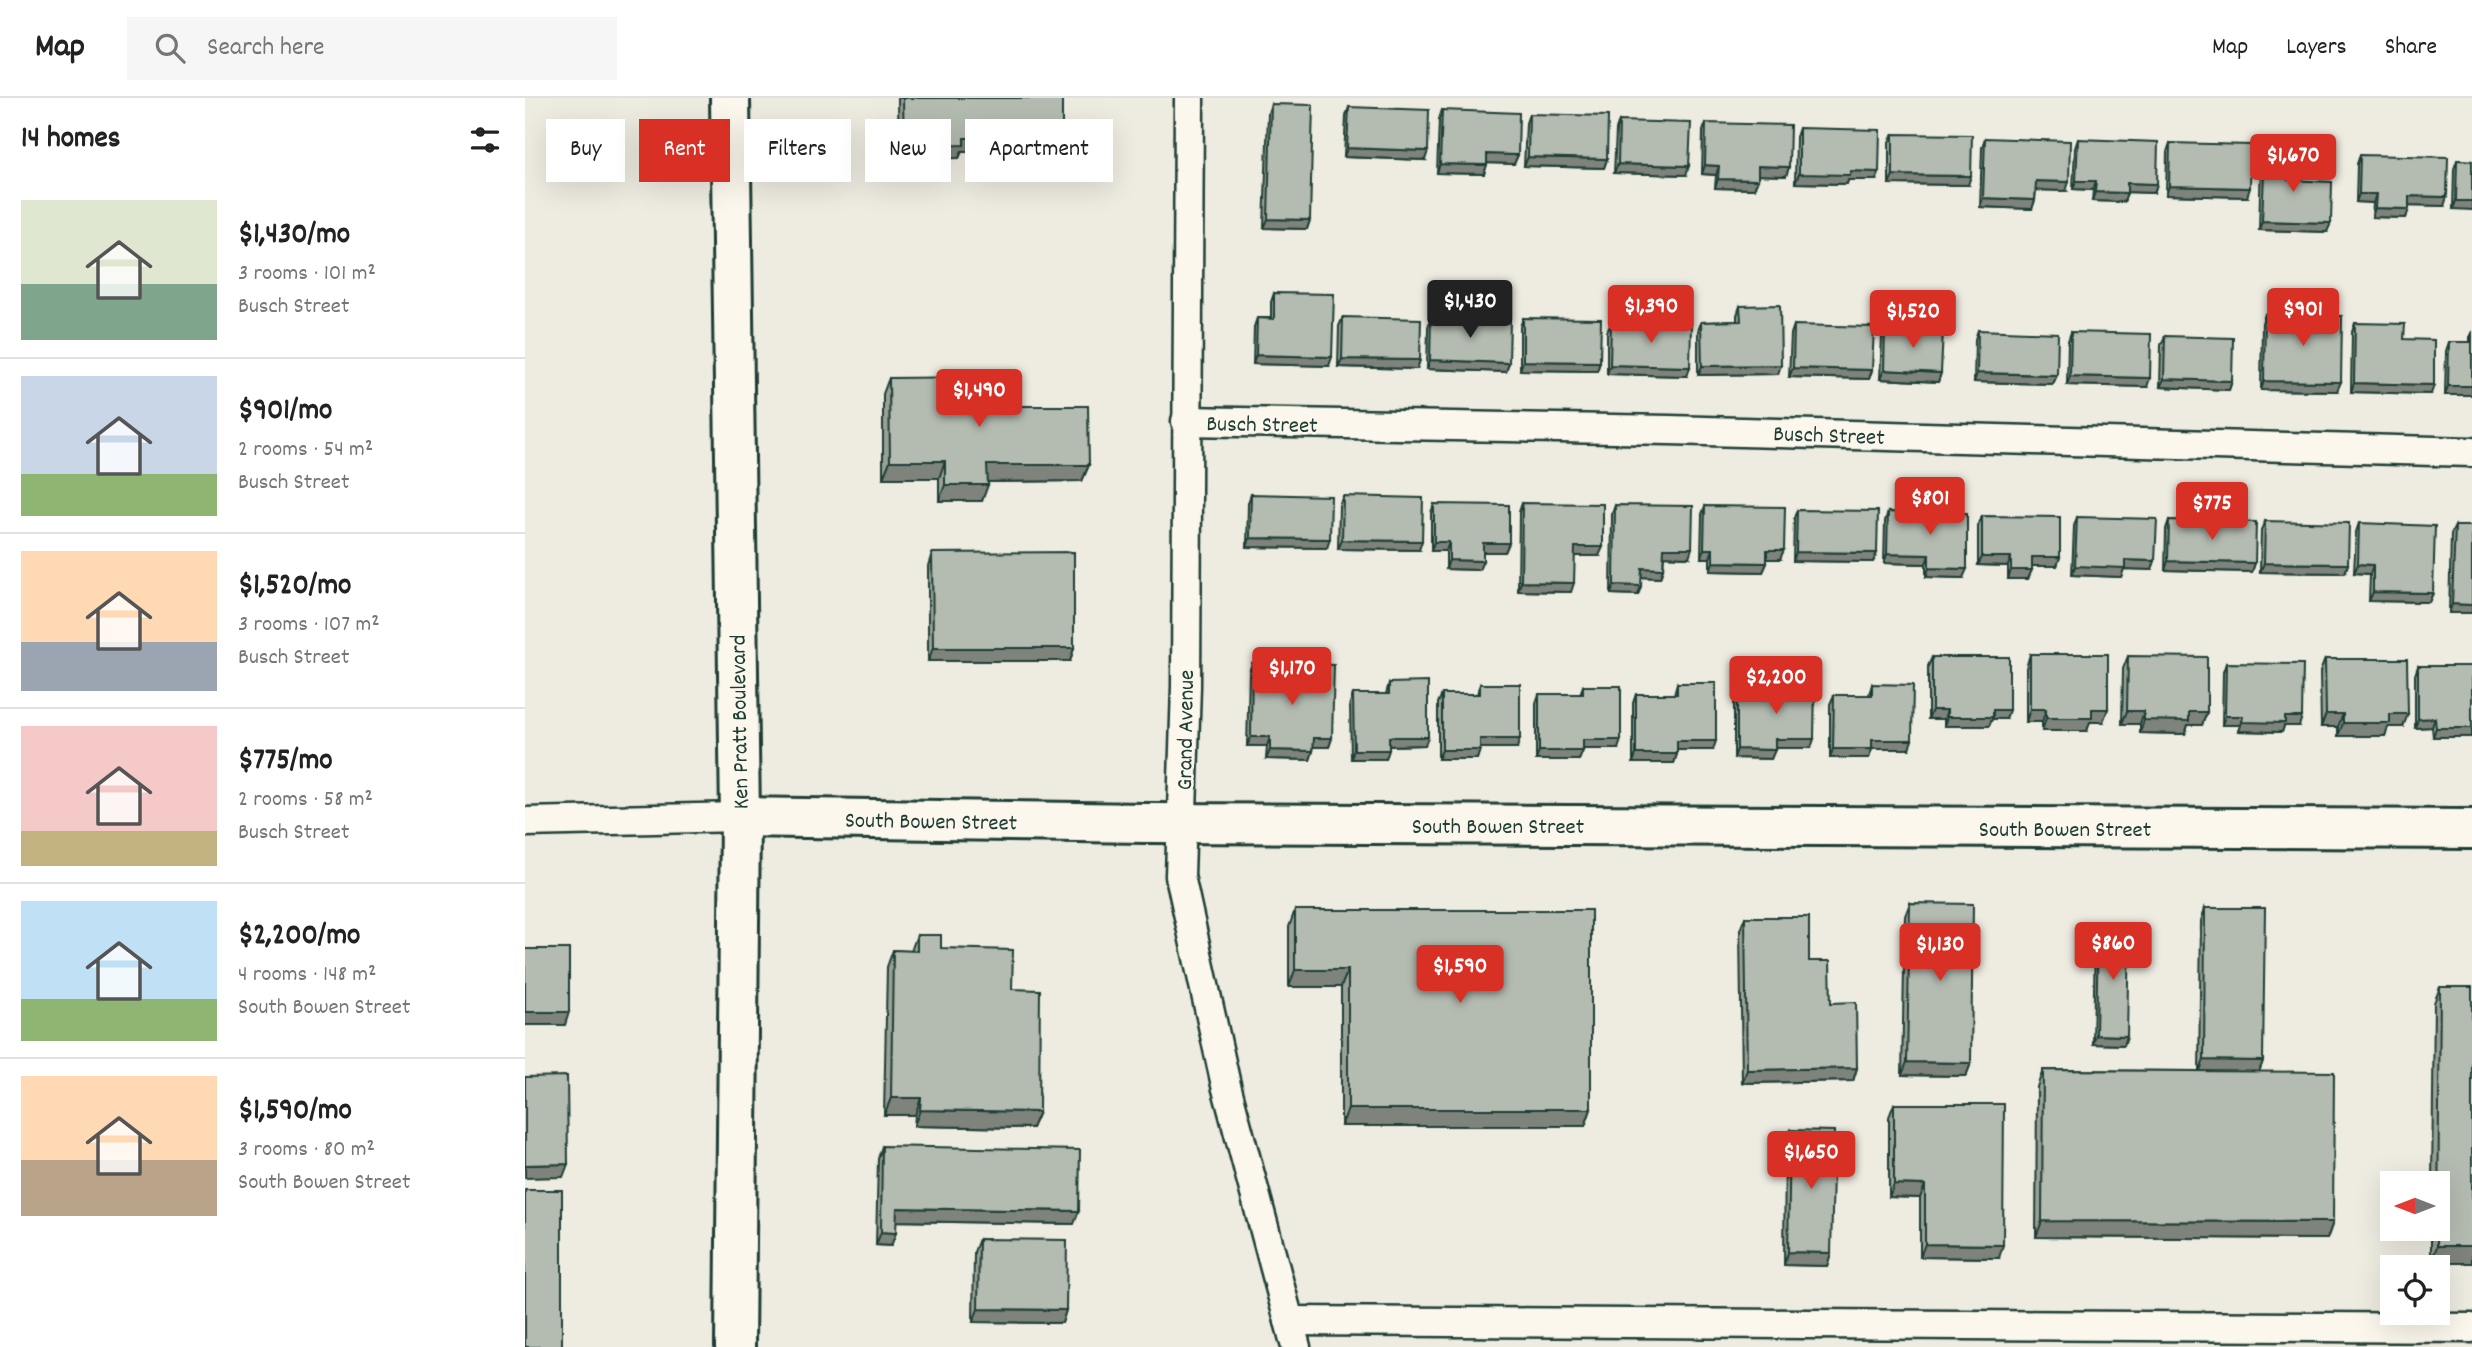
<!DOCTYPE html>
<meta charset="utf-8">
<style>
:root{--surface:#fff;--page:#f6f6f6;--text:#222;--muted:#767676;--line:#e0e0e0;--accent:#d93025}
body{margin:0;font-family:Dekko,sans-serif;background:var(--page);color:var(--text);height:100vh;display:flex;flex-direction:column;font-size:26px;white-space:nowrap}
*{box-sizing:border-box;margin:0}
p{font-size:23px;color:var(--muted)}
.icon{flex:none;width:38px;height:38px;fill:none;stroke:currentColor;stroke-width:2;stroke-linecap:round;stroke-linejoin:round}
.map{position:relative;flex:1;overflow:hidden}
.sheet{display:flex;flex-direction:column;background:var(--surface);width:525px}
.sheet>*{flex:none}
.hud{position:absolute;left:21px;top:21px;width:665px;height:63px;display:flex;gap:14px}
.needle{width:46px;rotate:270deg}
.tools{position:absolute;left:1855px;top:1073px;display:grid;gap:14px}
.tools a{display:grid;place-items:center;width:70px;height:70px;border-radius:0px;background:var(--surface);box-shadow:0 7px 28px #0002;font-size:35px}
.price{position:absolute;translate:-50% -60px;padding:0 16px;border-radius:7px;background:var(--accent);color:#fff;font-size:23px;line-height:46px;filter:drop-shadow(0 2px 4px #0008)}
.price::after{content:'';position:absolute;left:50%;top:42px;width:21px;height:16px;margin-left:-10px;background:inherit;clip-path:polygon(0 0,100% 0,50% 100%)}
.price.on{background:#222;color:#fff}
ul{padding:0;list-style:none}
li{display:flex;align-items:center;gap:21px;height:175px;padding:0 21px}
li+li{border-top:2px solid var(--line)}
li span{display:grid;place-items:center;flex:none;width:196px;height:140px;border-radius:0px;color:#555}
li>.icon{margin-inline-start:auto}
span .icon{width:84px;height:84px;fill:#fffc;stroke-width:1}
li b{font-size:30px}
h2{display:flex;justify-content:space-between;align-items:center;height:84px;padding:0 21px;font-size:30px}
.tag{padding:0 24px;border-radius:0px;background:var(--surface);box-shadow:0 7px 28px #0002;font-size:24px;line-height:63px}
.tag.on{background:var(--accent);color:#fff}
header{display:flex;align-items:center;gap:42px;box-sizing:border-box;height:98px;padding:0 35px;background:var(--surface);border-bottom:2px solid var(--line)}
header strong{font-size:33px}
nav{display:flex;gap:38px;margin-inline-start:auto;font-size:24px}
.search{width:490px;height:63px;background:var(--page);display:flex;align-items:center;gap:18px;box-sizing:border-box;padding:0 24px;border-radius:0px;color:var(--muted);font-size:26px}
main{display:flex;flex:1;min-height:0}
.map>svg:first-child{display:block}
.lines{fill:none;stroke-linecap:round;stroke-linejoin:round}
.street-casing{stroke:#1f3d34;stroke-width:33}
.secondary-casing{stroke:#1f3d34;stroke-width:44}
.highway-casing{stroke:#1f3d34;stroke-width:44}
.street{stroke:#fbf7ec;stroke-width:28}
.secondary{stroke:#fbf7ec;stroke-width:38}
.highway{stroke:#fbf7ec;stroke-width:38}
.wall{fill:#9ba197;stroke:#1f3d34;stroke-width:2}
.shaded-wall{fill:#7e837b;stroke:#1f3d34;stroke-width:2}
.building{fill:#b4bbb0;stroke:#1f3d34;stroke-width:2}
.labels{text-anchor:middle;stroke-width:5;stroke-linejoin:round;paint-order:stroke}
.street-label{font-size:23px;fill:#1f3d34;stroke:#fbf7ec}
</style>
<header>
<strong>Map</strong>
<div class="search"><svg class="icon" aria-label="search" viewBox="0 0 24 24"><circle cx="10" cy="10" r="6"/><path d="M15 15l6 6"/></svg>Search here</div>
<nav><a>Map</a><a>Layers</a><a>Share</a></nav>
</header>
<main>
<section class="sheet">
<h2>14 homes<svg class="icon" aria-label="filters" viewBox="0 0 24 24"><path d="M4 7h16M4 17h16"/><circle cx="9" cy="7" r="2"/><circle cx="15" cy="17" r="2"/></svg></h2>
<ul>
<li><span style="background:linear-gradient(#dfe7d0 60%,#7fa58c 0)"><svg class="icon" aria-label="home" viewBox="0 0 24 24"><path d="M3 11l9-7 9 7M6 9v11h12V9"/></svg></span><div><b>$1,430/mo</b><p>3 rooms · 101 m²</p><p>Busch Street</p></div></li>
<li><span style="background:linear-gradient(#c9d6e8 70%,#8fb573 0)"><svg class="icon" aria-label="home" viewBox="0 0 24 24"><path d="M3 11l9-7 9 7M6 9v11h12V9"/></svg></span><div><b>$901/mo</b><p>2 rooms · 54 m²</p><p>Busch Street</p></div></li>
<li><span style="background:linear-gradient(#ffd9b3 65%,#9aa5b1 0)"><svg class="icon" aria-label="home" viewBox="0 0 24 24"><path d="M3 11l9-7 9 7M6 9v11h12V9"/></svg></span><div><b>$1,520/mo</b><p>3 rooms · 107 m²</p><p>Busch Street</p></div></li>
<li><span style="background:linear-gradient(#f6c9c9 75%,#c2b280 0)"><svg class="icon" aria-label="home" viewBox="0 0 24 24"><path d="M3 11l9-7 9 7M6 9v11h12V9"/></svg></span><div><b>$775/mo</b><p>2 rooms · 58 m²</p><p>Busch Street</p></div></li>
<li><span style="background:linear-gradient(#bfe0f5 70%,#8fb573 0)"><svg class="icon" aria-label="home" viewBox="0 0 24 24"><path d="M3 11l9-7 9 7M6 9v11h12V9"/></svg></span><div><b>$2,200/mo</b><p>4 rooms · 148 m²</p><p>South Bowen Street</p></div></li>
<li><span style="background:linear-gradient(#ffd9b3 60%,#b9a48a 0)"><svg class="icon" aria-label="home" viewBox="0 0 24 24"><path d="M3 11l9-7 9 7M6 9v11h12V9"/></svg></span><div><b>$1,590/mo</b><p>3 rooms · 80 m²</p><p>South Bowen Street</p></div></li>
</ul>
</section>
<div class="map">
<svg width="1947" height="1249" viewBox="0 0 1947 1249">
<rect width="100%" height="100%" fill="#eeece1"/>
<filter id="ink" filterUnits="userSpaceOnUse"><feTurbulence type="fractalNoise" baseFrequency=".0143" numOctaves="2"/><feDisplacementMap in="SourceGraphic" scale="14" xChannelSelector="R" yChannelSelector="G"/><feConvolveMatrix kernelMatrix="1 2 1 2 8 2 1 2 1" color-interpolation-filters="sRGB"/></filter>
<g filter="url(#ink)">
<g class="lines">
<g class="street-casing">
<g id="street">
<polyline points="664,0 661,588 655,778 701,987 771,1249"/>
<polyline points="661,323 1144,332 1947,354"/>
<polyline points="0,724 215,719"/>
<polyline points="764,1223 1947,1230"/>
</g>
</g>
<g class="secondary-casing">
<polyline id="secondary" points="215,719 621,725 1947,731"/>
</g>
<g class="highway-casing">
<polyline id="highway" points="205,0 215,719 210,1249"/>
</g>
<use href="#street" class="street"/>
<use href="#secondary" class="secondary"/>
<use href="#highway" class="highway"/>
</g>
<g class="wall">
<polygon points="373,0 537,0 537,40 532,53 437,53 434,60 374,61"/>
<polygon points="746,6 785,122 782,131 739,130 743,15"/>
<polygon points="824,9 900,62 819,59 821,18"/>
<polygon points="917,12 993,57 989,66 962,65 959,76 912,75 914,21"/>
<polygon points="1004,16 1082,61 1079,70 999,68 1001,25"/>
<polygon points="1094,23 1161,77 1089,75 1091,32"/>
<polygon points="1181,25 1264,69 1261,78 1233,77 1233,82 1229,91 1190,90 1191,77 1177,76 1178,33"/>
<polygon points="1274,30 1351,82 1323,82 1322,86 1270,85 1271,39"/>
<polygon points="1368,36 1443,87 1364,86 1364,44"/>
<polygon points="1460,40 1541,93 1511,92 1510,102 1507,111 1455,109 1457,49"/>
<polygon points="1553,41 1632,86 1629,95 1602,94 1599,104 1567,103 1568,92 1548,91 1550,50"/>
<polygon points="1645,45 1722,99 1641,97 1642,54"/>
<polygon points="1740,52 1763,82 1802,134 1734,132 1736,61"/>
<polygon points="1835,57 1919,108 1884,107 1881,120 1847,119 1848,105 1831,104 1832,66"/>
<polygon points="1932,62 1947,63 1928,111 1929,71"/>
<polygon points="749,195 804,268 728,266 729,229 732,220 746,220 746,204"/>
<polygon points="1215,208 1253,276 1173,277 1173,233 1176,224 1212,223 1212,217"/>
<polygon points="1740,216 1812,293 1736,292 1737,225"/>
<polygon points="818,219 895,262 892,271 813,269 814,228"/>
<polygon points="906,220 984,265 981,274 902,271 903,229"/>
<polygon points="998,220 1075,264 1072,273 995,272 995,229"/>
<polygon points="1086,225 1165,269 1162,278 1082,276 1082,234"/>
<polygon points="1830,225 1879,241 1906,296 1826,294 1827,234"/>
<polygon points="1269,227 1347,272 1344,281 1264,279 1266,236"/>
<polygon points="1360,229 1416,275 1413,284 1355,281 1357,238"/>
<polygon points="1453,232 1532,277 1528,286 1449,284 1450,241"/>
<polygon points="1947,233 1947,297 1920,297 1921,253 1924,244 1945,244 1945,239"/>
<polygon points="1546,234 1622,289 1542,287 1543,243"/>
<polygon points="1640,238 1707,283 1704,292 1635,289 1636,247"/>
<polygon points="364,280 460,308 564,367 557,383 463,384 457,403 414,403 414,380 358,380 358,296"/>
<polygon points="726,396 802,450 722,449 723,405"/>
<polygon points="818,398 894,452 813,451 814,407"/>
<polygon points="997,405 1074,458 1049,458 1046,494 993,493 994,414"/>
<polygon points="909,406 984,445 980,454 958,454 954,472 921,471 921,453 906,453 906,415"/>
<polygon points="1090,407 1164,459 1139,458 1138,471 1135,480 1116,479 1116,488 1113,497 1086,496 1087,416"/>
<polygon points="1180,408 1255,461 1242,461 1242,465 1238,474 1185,473 1185,460 1176,460 1177,416"/>
<polygon points="1272,412 1352,455 1348,464 1268,463 1269,420"/>
<polygon points="1363,414 1438,480 1401,479 1401,466 1359,465 1360,423"/>
<polygon points="1457,418 1535,459 1532,468 1507,468 1503,481 1483,481 1483,468 1453,467 1453,427"/>
<polygon points="1552,419 1627,472 1599,471 1596,479 1547,477 1549,428"/>
<polygon points="1644,422 1730,465 1727,474 1640,472 1641,431"/>
<polygon points="1740,423 1823,466 1820,475 1735,474 1736,432"/>
<polygon points="1834,425 1908,495 1904,504 1844,503 1845,476 1829,475 1831,434"/>
<polygon points="1930,428 1947,515 1924,515 1926,436"/>
<polygon points="407,455 549,550 545,563 403,563 403,468"/>
<polygon points="1505,556 1578,624 1565,624 1562,633 1517,633 1517,624 1501,624 1501,570"/>
<polygon points="1603,558 1682,614 1677,627 1663,627 1660,636 1615,635 1615,626 1597,626 1598,571"/>
<polygon points="1407,559 1481,621 1467,621 1464,628 1419,628 1419,621 1403,621 1403,568"/>
<polygon points="1800,561 1878,629 1863,629 1860,638 1813,638 1813,629 1796,629 1795,574"/>
<polygon points="727,565 752,584 777,585 777,575 780,566 807,640 804,649 789,649 788,653 785,662 741,661 742,648 722,648 724,574"/>
<polygon points="1701,565 1774,628 1759,628 1757,634 1714,633 1715,627 1697,627 1698,574"/>
<polygon points="1893,568 1947,639 1908,639 1907,629 1890,630 1890,577"/>
<polygon points="1250,584 1286,650 1250,650 1246,661 1209,660 1209,605 1212,596 1247,596"/>
<polygon points="864,585 900,647 864,648 861,661 826,661 825,605 828,596 861,596"/>
<polygon points="1152,585 1188,652 1152,652 1152,656 1149,665 1108,665 1108,605 1111,596 1149,596"/>
<polygon points="955,586 992,650 955,650 952,661 913,661 913,605 917,596 952,596"/>
<polygon points="1347,586 1384,651 1347,651 1344,660 1305,660 1305,606 1309,597 1344,597"/>
<polygon points="1058,588 1093,651 1058,651 1054,662 1011,662 1011,605 1014,596 1055,596"/>
<polygon points="1385,805 1446,965 1441,978 1377,977 1380,818"/>
<polygon points="1680,810 1738,963 1734,974 1808,1124 1802,1141 1511,1139 1512,989 1518,972 1674,973 1676,823"/>
<polygon points="770,812 1066,1011 1060,1028 816,1028 816,889 764,889 764,829"/>
<polygon points="1220,819 1284,863 1306,905 1332,970 1328,983 1217,985 1215,832"/>
<polygon points="1573,831 1602,938 1599,947 1568,946 1570,840"/>
<polygon points="392,837 487,891 514,1014 507,1030 389,1028 390,1017 359,1017 362,869 368,852 386,853"/>
<polygon points="1915,889 1947,1165 1906,1165 1906,1130 1913,1130 1913,1085 1907,1085 1909,905"/>
<polygon points="1369,1006 1474,1160 1395,1159 1395,1100 1364,1099 1364,1019"/>
<polygon points="1265,1032 1306,1155 1302,1168 1259,1167 1260,1046"/>
<polygon points="357,1048 549,1126 371,1123 366,1148 351,1147 353,1061"/>
<polygon points="454,1141 541,1212 537,1225 448,1224 449,1154"/>
</g>
<g class="shaded-wall">
<polygon points="439,40 537,40 532,53 437,53 434,60 374,61 379,48"/>
<polygon points="822,50 903,53 900,62 819,59"/>
<polygon points="962,56 993,57 989,66 959,65"/>
<polygon points="1003,59 1082,61 1079,70 999,68"/>
<polygon points="915,66 962,67 959,76 912,75"/>
<polygon points="1093,66 1164,68 1161,77 1089,75"/>
<polygon points="1180,67 1194,68 1191,77 1177,76"/>
<polygon points="1233,68 1264,69 1261,78 1230,77"/>
<polygon points="1325,73 1354,74 1351,82 1323,82 1322,86 1270,85 1274,76"/>
<polygon points="1368,77 1446,78 1443,87 1364,86"/>
<polygon points="1193,81 1233,82 1229,91 1190,90"/>
<polygon points="1511,83 1544,84 1541,93 1508,92"/>
<polygon points="1551,83 1571,83 1568,92 1548,91"/>
<polygon points="1602,85 1632,86 1629,95 1599,94"/>
<polygon points="1644,88 1725,90 1722,99 1641,97"/>
<polygon points="1570,94 1602,95 1599,104 1567,103"/>
<polygon points="1834,96 1851,96 1848,105 1831,104"/>
<polygon points="1884,98 1922,99 1919,108 1881,107"/>
<polygon points="1458,100 1510,102 1507,111 1455,109"/>
<polygon points="1931,103 1947,103 1947,112 1928,111"/>
<polygon points="1850,110 1884,111 1881,120 1847,119"/>
<polygon points="743,121 785,122 782,131 739,130"/>
<polygon points="1737,123 1806,125 1802,134 1734,132"/>
<polygon points="731,257 807,259 804,268 728,266"/>
<polygon points="817,261 895,262 892,271 813,269"/>
<polygon points="905,262 984,265 981,274 902,271"/>
<polygon points="998,263 1075,264 1072,273 995,272"/>
<polygon points="1085,267 1165,269 1162,278 1082,276"/>
<polygon points="1256,267 1253,276 1173,277 1177,268"/>
<polygon points="1268,270 1347,272 1344,281 1264,279"/>
<polygon points="1359,272 1416,275 1413,284 1355,281"/>
<polygon points="1452,275 1532,277 1528,286 1449,284"/>
<polygon points="1545,278 1625,280 1622,289 1542,287"/>
<polygon points="1639,281 1707,283 1704,292 1635,289"/>
<polygon points="1739,283 1816,284 1812,293 1736,292"/>
<polygon points="1829,285 1909,287 1906,296 1826,294"/>
<polygon points="1923,288 1947,288 1947,297 1920,297"/>
<polygon points="365,363 420,363 414,380 358,380"/>
<polygon points="462,367 564,367 557,383 456,384"/>
<polygon points="420,387 463,387 457,403 414,403"/>
<polygon points="725,440 805,441 802,450 722,449"/>
<polygon points="817,442 897,443 894,452 813,451"/>
<polygon points="909,444 924,444 921,453 906,453"/>
<polygon points="958,445 984,445 980,454 954,454"/>
<polygon points="1050,449 1078,449 1074,458 1046,458"/>
<polygon points="1139,450 1167,450 1164,459 1136,458"/>
<polygon points="1179,451 1188,451 1185,460 1176,460"/>
<polygon points="1242,452 1259,452 1255,461 1238,461"/>
<polygon points="1271,454 1352,455 1348,464 1268,463"/>
<polygon points="1362,456 1404,457 1401,466 1359,465"/>
<polygon points="1457,459 1486,459 1483,468 1453,467"/>
<polygon points="1507,459 1535,459 1532,468 1503,468"/>
<polygon points="924,462 958,463 954,472 921,471"/>
<polygon points="1600,462 1630,463 1627,472 1599,471 1596,479 1547,477 1550,468"/>
<polygon points="1643,463 1730,465 1727,474 1640,472"/>
<polygon points="1188,464 1242,465 1238,474 1185,473"/>
<polygon points="1739,465 1823,466 1820,475 1735,474"/>
<polygon points="1833,466 1848,467 1845,476 1829,475"/>
<polygon points="1117,470 1138,471 1135,480 1113,479"/>
<polygon points="1404,470 1442,471 1438,480 1401,479"/>
<polygon points="1486,472 1507,472 1503,481 1483,481"/>
<polygon points="996,484 1049,485 1046,494 993,493"/>
<polygon points="1089,487 1116,488 1113,497 1086,496"/>
<polygon points="1848,494 1908,495 1904,504 1844,503"/>
<polygon points="1927,506 1947,507 1947,515 1924,515"/>
<polygon points="408,550 549,550 545,563 403,563"/>
<polygon points="1505,611 1521,611 1517,624 1501,624"/>
<polygon points="1567,611 1583,611 1578,624 1565,624 1562,633 1517,633 1521,620"/>
<polygon points="1407,612 1422,612 1419,621 1403,621"/>
<polygon points="1468,612 1484,612 1481,621 1467,621 1464,628 1419,628 1422,619"/>
<polygon points="1602,613 1619,613 1615,626 1597,626"/>
<polygon points="1664,614 1682,614 1677,627 1663,627 1660,636 1615,635 1619,622"/>
<polygon points="1801,616 1818,616 1813,629 1796,629"/>
<polygon points="1865,616 1883,616 1878,629 1863,629 1860,638 1813,638 1818,625"/>
<polygon points="1700,618 1718,618 1715,627 1697,627"/>
<polygon points="1760,619 1777,619 1774,628 1759,628 1757,634 1714,633 1717,624"/>
<polygon points="1910,620 1907,629 1890,630 1893,621"/>
<polygon points="1911,630 1947,630 1947,639 1908,639"/>
<polygon points="726,639 745,639 742,648 722,648"/>
<polygon points="864,639 903,639 900,647 861,648"/>
<polygon points="789,640 807,640 804,649 786,649"/>
<polygon points="955,641 995,641 992,650 952,650"/>
<polygon points="1250,641 1289,641 1286,650 1246,650"/>
<polygon points="1058,642 1096,642 1093,651 1054,651"/>
<polygon points="1347,642 1387,642 1384,651 1344,651"/>
<polygon points="1152,643 1191,643 1188,652 1149,652"/>
<polygon points="1212,651 1250,652 1246,661 1209,660"/>
<polygon points="1308,651 1347,651 1344,660 1305,660"/>
<polygon points="745,652 788,653 785,662 741,661"/>
<polygon points="829,652 864,652 861,661 826,661"/>
<polygon points="917,652 955,652 952,661 913,661"/>
<polygon points="1014,653 1058,653 1054,662 1011,662"/>
<polygon points="1111,656 1152,656 1149,665 1108,665"/>
<polygon points="770,872 823,872 816,889 764,889"/>
<polygon points="0,914 44,914 40,927 0,927"/>
<polygon points="1571,937 1602,938 1599,947 1568,946"/>
<polygon points="1679,962 1738,963 1733,976 1674,975"/>
<polygon points="1382,964 1446,965 1441,978 1377,977"/>
<polygon points="1332,970 1328,983 1217,985 1222,972"/>
<polygon points="366,1000 396,1000 390,1017 359,1017"/>
<polygon points="823,1011 1066,1011 1060,1028 816,1028"/>
<polygon points="395,1012 514,1014 507,1030 389,1028"/>
<polygon points="43,1066 38,1079 0,1080 0,1067"/>
<polygon points="1369,1086 1400,1087 1395,1100 1364,1099"/>
<polygon points="372,1110 554,1113 549,1126 367,1123"/>
<polygon points="1517,1123 1808,1124 1802,1141 1511,1139"/>
<polygon points="356,1134 371,1135 366,1148 351,1147"/>
<polygon points="1400,1146 1478,1147 1474,1160 1395,1159"/>
<polygon points="1912,1148 1947,1148 1947,1165 1906,1165"/>
<polygon points="1263,1154 1306,1155 1302,1168 1259,1167"/>
<polygon points="453,1211 541,1212 537,1225 448,1224"/>
</g>
<g class="building">
<polygon points="378,0 537,0 537,40 439,40 439,47 379,48"/>
<polygon points="746,6 788,7 785,122 743,121"/>
<polygon points="824,9 904,12 903,53 822,50"/>
<polygon points="917,12 994,15 993,57 962,56 962,67 915,66"/>
<polygon points="1004,16 1083,18 1082,61 1003,59"/>
<polygon points="1094,23 1166,25 1164,68 1093,66"/>
<polygon points="1181,25 1265,27 1264,69 1233,68 1233,82 1193,81 1194,68 1180,67"/>
<polygon points="1274,30 1355,32 1354,74 1325,73 1325,77 1274,76"/>
<polygon points="1368,36 1447,37 1446,78 1368,77"/>
<polygon points="1460,40 1545,43 1544,84 1511,83 1510,102 1458,100"/>
<polygon points="1553,41 1633,44 1632,86 1602,85 1602,95 1570,94 1571,83 1551,83"/>
<polygon points="1645,45 1726,47 1725,90 1644,88"/>
<polygon points="1740,52 1765,53 1763,82 1807,84 1806,125 1737,123"/>
<polygon points="1835,57 1923,59 1922,99 1884,98 1884,111 1850,110 1851,96 1834,96"/>
<polygon points="1932,62 1947,63 1947,103 1931,103"/>
<polygon points="749,195 809,196 807,259 731,257 732,220 749,221"/>
<polygon points="1255,207 1256,267 1177,268 1176,224 1216,223 1215,208"/>
<polygon points="1740,216 1817,218 1816,284 1739,283"/>
<polygon points="818,219 896,221 895,262 817,261"/>
<polygon points="906,220 985,222 984,265 905,262"/>
<polygon points="998,220 1076,221 1075,264 998,263"/>
<polygon points="1086,225 1166,226 1165,269 1085,267"/>
<polygon points="1830,225 1880,226 1879,241 1909,242 1909,287 1829,285"/>
<polygon points="1269,227 1349,229 1347,272 1268,270"/>
<polygon points="1360,229 1418,232 1416,275 1359,272"/>
<polygon points="1453,232 1533,235 1532,277 1452,275"/>
<polygon points="1546,234 1626,236 1625,280 1545,278"/>
<polygon points="1640,238 1708,240 1707,283 1639,281"/>
<polygon points="1924,244 1947,244 1947,288 1923,288"/>
<polygon points="460,279 460,308 563,308 564,367 462,367 463,387 420,387 420,363 365,363 364,280"/>
<polygon points="726,396 806,398 805,441 725,440"/>
<polygon points="818,398 898,400 897,443 817,442"/>
<polygon points="997,405 1078,406 1078,449 1050,449 1049,485 996,484"/>
<polygon points="909,406 984,407 984,445 958,445 958,463 924,462 924,444 909,444"/>
<polygon points="1090,407 1168,408 1167,450 1139,450 1138,471 1117,470 1116,488 1089,487"/>
<polygon points="1180,408 1260,409 1259,452 1242,452 1242,465 1188,464 1188,451 1179,451"/>
<polygon points="1272,412 1353,413 1352,455 1271,454"/>
<polygon points="1363,414 1442,415 1442,471 1404,470 1404,457 1362,456"/>
<polygon points="1457,418 1535,419 1535,459 1507,459 1507,472 1486,472 1486,459 1457,459"/>
<polygon points="1552,419 1632,421 1630,463 1600,462 1600,470 1550,468"/>
<polygon points="1644,422 1731,424 1730,465 1643,463"/>
<polygon points="1740,423 1824,425 1823,466 1739,465"/>
<polygon points="1834,425 1910,428 1908,495 1848,494 1848,467 1833,466"/>
<polygon points="1930,428 1947,428 1947,507 1927,506"/>
<polygon points="549,454 549,550 408,550 407,455"/>
<polygon points="1505,556 1583,556 1583,611 1567,611 1567,620 1521,620 1521,611 1505,611"/>
<polygon points="1603,558 1682,559 1682,614 1664,614 1664,623 1619,622 1619,613 1602,613"/>
<polygon points="1407,559 1484,559 1484,612 1468,612 1468,619 1422,619 1422,612 1407,612"/>
<polygon points="1800,561 1882,561 1883,616 1865,616 1865,625 1818,625 1818,616 1801,616"/>
<polygon points="727,565 753,566 752,584 780,585 780,566 809,567 807,640 789,640 788,653 745,652 745,639 726,639"/>
<polygon points="1701,565 1778,566 1777,619 1760,619 1760,625 1717,624 1718,618 1700,618"/>
<polygon points="1893,568 1947,568 1947,630 1911,630 1910,620 1893,621"/>
<polygon points="903,584 903,639 864,639 864,652 829,652 828,596 864,596 864,585"/>
<polygon points="1250,584 1290,585 1289,641 1250,641 1250,652 1212,651 1212,596 1250,597"/>
<polygon points="1152,585 1191,585 1191,643 1152,643 1152,656 1111,656 1111,596 1152,596"/>
<polygon points="955,586 995,586 995,641 955,641 955,652 917,652 917,596 955,596"/>
<polygon points="1347,586 1388,587 1387,642 1347,642 1347,651 1308,651 1309,597 1347,597"/>
<polygon points="1058,588 1096,588 1096,642 1058,642 1058,653 1014,653 1014,596 1058,596"/>
<polygon points="1385,805 1448,806 1446,965 1382,964"/>
<polygon points="1680,810 1740,810 1738,963 1679,962"/>
<polygon points="770,812 1066,812 1066,1011 823,1011 823,872 770,872"/>
<polygon points="1220,819 1284,819 1284,863 1305,863 1306,905 1331,904 1332,970 1222,972"/>
<polygon points="1573,831 1604,832 1602,938 1571,937"/>
<polygon points="392,837 416,837 416,850 488,852 487,891 515,892 514,1014 395,1012 396,1000 366,1000 368,852 392,853"/>
<rect x="0" y="851" width="44" height="63"/>
<polygon points="1915,889 1947,889 1947,1148 1912,1148 1912,1130 1913,1130"/>
<polygon points="1518,972 1809,974 1808,1124 1517,1123"/>
<polygon points="42,978 43,1066 0,1067 0,979"/>
<polygon points="1369,1006 1479,1006 1478,1147 1400,1146 1400,1087 1369,1086"/>
<polygon points="1265,1032 1309,1033 1306,1155 1263,1154"/>
<polygon points="357,1048 555,1052 554,1113 372,1110 371,1135 356,1134"/>
<rect x="0" y="1092" width="37" height="157"/>
<polygon points="454,1141 542,1142 541,1212 453,1211"/>
</g>
</g>
<g class="labels">
<g class="street-label">
<text transform="translate(737 325) rotate(1)" y="8">Busch Street</text>
<text transform="translate(1304 336) rotate(2)" y="8">Busch Street</text>
<text transform="translate(213 624) rotate(-91)" y="8">Ken Pratt Boulevard</text>
<text transform="translate(659 632) rotate(-89)" y="8">Grand Avenue</text>
<text transform="translate(406 722) rotate(1)" y="8">South Bowen Street</text>
<text x="973" y="735">South Bowen Street</text>
<text x="1540" y="738">South Bowen Street</text>
</g>
</g>
</svg>
<div class="tools">
<a><svg class="needle" viewBox="-14 -14 28 28"><path d="M0-13l5 13h-10z" fill="#e53935"/><path d="M0 13l5-13h-10z" fill="#767676"/></svg></a>
<a><svg class="icon" aria-label="locate" viewBox="0 0 24 24"><circle cx="12" cy="12" r="6"/><path d="M12 2v4M12 18v4M2 12h4M18 12h4"/></svg></a>
</div>
<b class="price" style="left:1768px;top:96px">$1,670</b>
<b class="price on" style="left:945px;top:242px">$1,430</b>
<b class="price" style="left:1126px;top:247px">$1,390</b>
<b class="price" style="left:1778px;top:250px">$901</b>
<b class="price" style="left:1388px;top:252px">$1,520</b>
<b class="price" style="left:454px;top:331px">$1,490</b>
<b class="price" style="left:1405px;top:439px">$801</b>
<b class="price" style="left:1687px;top:444px">$775</b>
<b class="price" style="left:767px;top:609px">$1,170</b>
<b class="price" style="left:1251px;top:618px">$2,200</b>
<b class="price" style="left:1588px;top:884px">$860</b>
<b class="price" style="left:1415px;top:885px">$1,130</b>
<b class="price" style="left:935px;top:907px">$1,590</b>
<b class="price" style="left:1286px;top:1093px">$1,650</b>
<div class="hud">
<a class="tag">Buy</a>
<a class="tag on">Rent</a>
<a class="tag">Filters</a>
<a class="tag">New</a>
<a class="tag">Apartment</a>
</div>
</div>
</main>
